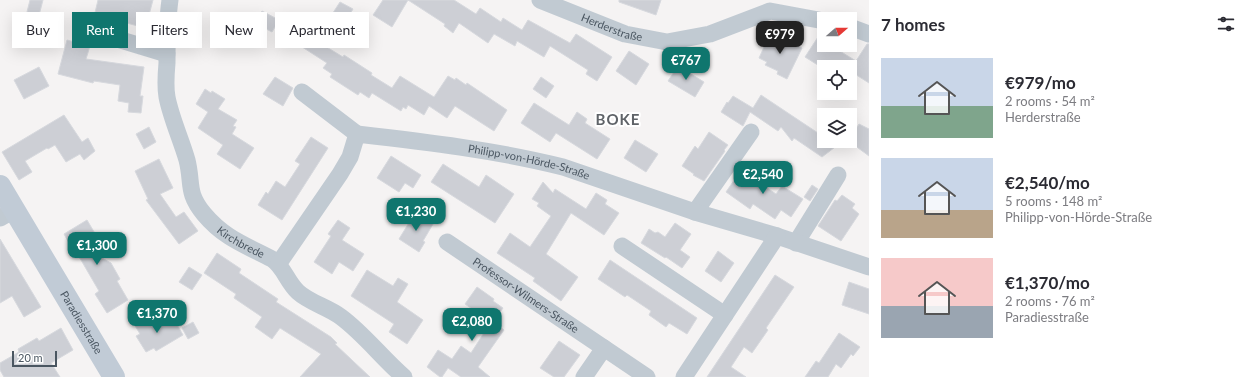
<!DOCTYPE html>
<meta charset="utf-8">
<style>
:root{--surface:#fff;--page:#f2f2f3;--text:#2b2b33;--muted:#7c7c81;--accent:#0f766e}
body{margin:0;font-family:Lato,sans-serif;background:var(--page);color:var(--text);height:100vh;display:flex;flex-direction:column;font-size:15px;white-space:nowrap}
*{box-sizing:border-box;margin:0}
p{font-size:13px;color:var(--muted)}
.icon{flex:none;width:22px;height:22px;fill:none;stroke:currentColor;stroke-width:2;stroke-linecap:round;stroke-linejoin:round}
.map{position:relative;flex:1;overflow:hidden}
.side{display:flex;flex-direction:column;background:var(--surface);width:380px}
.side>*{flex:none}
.top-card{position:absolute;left:12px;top:12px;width:380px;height:36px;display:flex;gap:8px}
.needle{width:26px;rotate:70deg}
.buttons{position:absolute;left:817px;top:12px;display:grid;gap:8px}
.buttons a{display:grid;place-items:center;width:40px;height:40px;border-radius:0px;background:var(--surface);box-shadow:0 4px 16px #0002;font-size:20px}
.scale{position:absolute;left:12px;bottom:10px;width:45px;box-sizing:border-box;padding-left:4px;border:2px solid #4a5661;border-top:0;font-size:11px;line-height:14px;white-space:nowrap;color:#4a5661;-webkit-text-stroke:3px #fff;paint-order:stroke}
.price{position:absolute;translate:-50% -34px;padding:0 9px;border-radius:8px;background:var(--accent);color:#fff;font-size:13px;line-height:26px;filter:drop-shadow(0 1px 2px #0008)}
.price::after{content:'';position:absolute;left:50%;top:24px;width:12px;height:9px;margin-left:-6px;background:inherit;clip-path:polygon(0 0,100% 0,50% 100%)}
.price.active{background:#222;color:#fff}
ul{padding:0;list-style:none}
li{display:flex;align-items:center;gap:12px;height:100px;padding:0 12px}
li span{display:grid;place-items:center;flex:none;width:112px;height:80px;border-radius:0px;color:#555}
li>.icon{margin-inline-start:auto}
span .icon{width:48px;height:48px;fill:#fffc;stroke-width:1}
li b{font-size:17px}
h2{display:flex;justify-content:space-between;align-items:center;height:48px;padding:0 12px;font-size:17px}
.pill{padding:0 14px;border-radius:0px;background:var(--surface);box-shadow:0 4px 16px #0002;font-size:14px;line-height:36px}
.pill.active{background:var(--accent);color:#fff}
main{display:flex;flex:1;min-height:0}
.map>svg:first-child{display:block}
.building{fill:#cdcfd5;stroke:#d7d9de}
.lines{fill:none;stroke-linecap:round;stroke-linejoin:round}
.street{stroke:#c1cad2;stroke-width:17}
.secondary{stroke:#c1cbd6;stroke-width:22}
.labels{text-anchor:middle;stroke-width:4;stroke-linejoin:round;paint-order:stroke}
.street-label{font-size:11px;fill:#4a5661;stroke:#fff}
.district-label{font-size:15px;font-weight:bold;letter-spacing:1px;fill:#5f6368;stroke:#fff}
</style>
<main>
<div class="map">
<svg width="869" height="377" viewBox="0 0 869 377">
<rect width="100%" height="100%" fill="#f5f3f3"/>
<g class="building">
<polygon points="30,0 43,0 37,23 25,20"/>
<polygon points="98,0 153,0 149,15 142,13 138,26 119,21 119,24 94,17"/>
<polygon points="383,0 454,0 476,14 480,8 501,22 503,18 522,30 528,20 570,43 576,34 612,57 597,81 586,74 588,70 550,46 544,57 517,41 515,46 494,34 488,43 459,23 453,33 444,26 445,24 408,0 392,27 373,15"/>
<polygon points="619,0 661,0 656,15 619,2"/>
<polygon points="340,2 353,9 342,27 329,19"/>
<polygon points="262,11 279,20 272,32 255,23"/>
<polygon points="236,13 254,24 240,46 213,30 220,20 228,25"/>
<polygon points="308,24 325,35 320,43 343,57 344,55 372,73 371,75 392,88 400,76 434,97 448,76 455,80 456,78 466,85 467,83 507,110 494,131 455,106 447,118 429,106 424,115 408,105 406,109 403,107 401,111 372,93 369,98 360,92 358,95 330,77 332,74 323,68 327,63 296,43"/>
<polygon points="770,34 802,48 787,79 777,74 778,71 765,65 767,62 759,58"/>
<polygon points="818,37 824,41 824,45 830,45 856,61 867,44 869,44 869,83 850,71 850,67 843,67 836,63 834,67 821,67 805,57"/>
<polygon points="67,40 90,46 86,59 144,67 140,96 143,96 141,113 128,112 129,103 118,101 120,85 94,81 93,83 58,74"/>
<polygon points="629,51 649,64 636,85 616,71"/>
<polygon points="678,66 704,82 695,97 668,81"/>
<polygon points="39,67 49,86 24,99 14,80"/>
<polygon points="275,77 293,88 283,106 263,94"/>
<polygon points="541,77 554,86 546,98 533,89"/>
<polygon points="205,89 211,93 212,91 225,99 218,109 237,120 233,126 236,127 232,134 254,148 240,169 217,154 223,145 198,128 208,112 196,104"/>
<polygon points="761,95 824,137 824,141 843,141 822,157 794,138 792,141 781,127 778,131 750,112 743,126 721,112 727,102 728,103 733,96 753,108"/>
<polygon points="534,103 569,125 577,112 587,119 585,123 610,139 597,159 556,133 550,142 521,123"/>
<polygon points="64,115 82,142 88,138 95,151 84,160 80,154 66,162 55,145 48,149 47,148 25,161 32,172 19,180 2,152"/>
<polygon points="859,124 869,129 869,156 850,142 850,138"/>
<polygon points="149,127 156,142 144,149 136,134"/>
<polygon points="709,132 728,145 724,150 725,151 704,181 693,175 694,174 682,166 695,146 698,149"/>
<polygon points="311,137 328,148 282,220 258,205 266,192 268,194 276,181 285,187 300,164 295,161"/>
<polygon points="635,140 658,154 646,172 624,158"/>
<polygon points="391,156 421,175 413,188 405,183 399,192 377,178"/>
<polygon points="159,159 173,188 160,194 176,217 184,212 198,231 179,244 146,200 148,199 135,171"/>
<polygon points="742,162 746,165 742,171 776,194 782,186 803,199 791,217 781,210 775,219 753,204 750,209 726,192 737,176 734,174"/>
<polygon points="443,164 479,187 486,175 514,194 495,223 431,182"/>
<polygon points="543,182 553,193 555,189 586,209 596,193 607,200 605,204 619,213 604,235 571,213 546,254 578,277 561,301 533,281 535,278 497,253 510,233 530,247 551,216 537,206 539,203 532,199"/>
<polygon points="812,185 818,189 810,201 804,197"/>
<polygon points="842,195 855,204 852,208 859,214 841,241 818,226 835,200 837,201"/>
<polygon points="415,213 433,224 423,241 425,242 419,252 399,239"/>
<polygon points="87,220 103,247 93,253 111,263 120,279 117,281 128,300 107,313 95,294 99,291 81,260 76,253 75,254 64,234"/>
<polygon points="338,220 350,228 342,240 364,254 353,271 339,262 332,274 314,262 331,236 328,234"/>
<polygon points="675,223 691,234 680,250 690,257 682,268 666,257 665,258 641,243 649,229 655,233 658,232 665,237"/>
<polygon points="0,239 41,307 24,317 12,296 0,303"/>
<polygon points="718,251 734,263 721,282 705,271"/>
<polygon points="217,253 241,269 239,273 278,299 276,302 331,337 337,343 335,344 370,377 300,377 321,354 280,328 272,339 255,327 262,317 234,298 236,294 204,273"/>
<polygon points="610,260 697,318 687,334 669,323 666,327 649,315 651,311 627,295 625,297 598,279"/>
<polygon points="189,267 202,275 192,290 179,282"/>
<polygon points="367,270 393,286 398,278 408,284 397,302 423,320 407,344 389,332 394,324 351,296"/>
<polygon points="775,275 794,287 766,328 768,330 752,353 744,347 731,367 746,377 707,377"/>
<polygon points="849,282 869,289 869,314 842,305"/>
<polygon points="477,287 494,299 493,301 503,308 493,322 504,330 478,367 490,377 461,377 448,368 442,377 440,377 427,367 438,350 452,359 461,346 471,353 491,322 465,304"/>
<polygon points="172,316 183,335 156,351 154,348 146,352 136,336 140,334 134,324 146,318 152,327"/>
<polygon points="193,322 199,333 188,339 182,328"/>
<polygon points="61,328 73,350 51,363 60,377 4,377 0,370 0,363 19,352 18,349 37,338 39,341"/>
<polygon points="839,333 860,347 853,356 851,354 841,368 836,364 828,377 805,377 816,361 819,363"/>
<polygon points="559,341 580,355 564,377 554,377 540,368"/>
</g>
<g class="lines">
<g class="street">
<path id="s1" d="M170,0c-3,20 -3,43 -3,63 -1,11 -2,23 0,34 4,21 14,42 20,63 6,24 -1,32 17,54 20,24 41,31 68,45 12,8 15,23 26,33 12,11 30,15 43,25 23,17 41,41 63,60"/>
<path id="s2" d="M540,0l85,34 42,8 43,-8 60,-23 54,10"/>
<polyline points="850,27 869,34"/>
<polyline points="88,30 167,54"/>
<polyline points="302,92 357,134"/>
<polyline points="695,212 751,132"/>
<polyline points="0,218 14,210"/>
<path id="s3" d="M447,242l157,106"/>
<polyline points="796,243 838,175"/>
<polyline points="622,246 725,315"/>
<path id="s4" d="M279,263l61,-89 10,-17 7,-23c69,8 138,16 206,33l132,45 82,24 92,31"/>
<polyline points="584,377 604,348 647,377"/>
<polyline points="684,377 777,236"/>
</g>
<path class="secondary" id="s5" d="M0,186l114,191"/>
</g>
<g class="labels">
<g class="street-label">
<text dy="4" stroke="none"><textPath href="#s2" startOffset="77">Herderstraße</textPath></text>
<text dy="4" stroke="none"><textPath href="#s4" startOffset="326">Philipp-von-Hörde-Straße</textPath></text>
<text dy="4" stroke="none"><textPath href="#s1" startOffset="268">Kirchbrede</textPath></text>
<text dy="4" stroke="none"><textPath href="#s3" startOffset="95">Professor-Wilmers-Straße</textPath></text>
<text dy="4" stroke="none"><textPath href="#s5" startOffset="159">Paradiesstraße</textPath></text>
</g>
<g class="district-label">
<text x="618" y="125">BOKE</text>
</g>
</g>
</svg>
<div class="buttons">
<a><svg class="needle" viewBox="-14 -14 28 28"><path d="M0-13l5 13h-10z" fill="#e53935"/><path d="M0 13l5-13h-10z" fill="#7c7c81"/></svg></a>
<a><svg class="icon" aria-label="locate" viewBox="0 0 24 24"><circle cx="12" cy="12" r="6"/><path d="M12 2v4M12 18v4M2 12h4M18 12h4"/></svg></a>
<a><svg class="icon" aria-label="layers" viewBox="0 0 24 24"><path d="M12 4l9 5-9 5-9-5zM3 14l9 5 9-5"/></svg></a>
</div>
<div class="scale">20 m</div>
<b class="price active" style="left:780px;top:55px">€979</b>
<b class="price" style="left:686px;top:81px">€767</b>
<b class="price" style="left:763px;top:195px">€2,540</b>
<b class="price" style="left:416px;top:232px">€1,230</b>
<b class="price" style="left:97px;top:266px">€1,300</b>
<b class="price" style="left:157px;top:334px">€1,370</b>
<b class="price" style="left:472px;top:342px">€2,080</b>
<div class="top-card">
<a class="pill">Buy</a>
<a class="pill active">Rent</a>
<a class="pill">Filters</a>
<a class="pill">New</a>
<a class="pill">Apartment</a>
</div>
</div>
<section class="side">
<h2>7 homes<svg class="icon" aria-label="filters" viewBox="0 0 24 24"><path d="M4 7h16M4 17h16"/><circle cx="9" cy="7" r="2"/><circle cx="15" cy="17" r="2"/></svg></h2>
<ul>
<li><span style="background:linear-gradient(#c9d6e8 60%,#7fa58c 0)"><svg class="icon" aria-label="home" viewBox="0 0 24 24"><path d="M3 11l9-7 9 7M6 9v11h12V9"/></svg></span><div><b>€979/mo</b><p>2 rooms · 54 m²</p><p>Herderstraße</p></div></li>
<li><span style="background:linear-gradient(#c9d6e8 65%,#b9a48a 0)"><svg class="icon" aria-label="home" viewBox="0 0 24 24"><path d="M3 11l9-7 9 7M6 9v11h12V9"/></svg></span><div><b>€2,540/mo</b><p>5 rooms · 148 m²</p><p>Philipp-von-Hörde-Straße</p></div></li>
<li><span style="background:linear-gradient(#f6c9c9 60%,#9aa5b1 0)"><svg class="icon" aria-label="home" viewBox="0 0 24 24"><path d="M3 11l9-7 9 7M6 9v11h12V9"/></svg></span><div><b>€1,370/mo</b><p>2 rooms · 76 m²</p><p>Paradiesstraße</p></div></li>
</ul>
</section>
</main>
